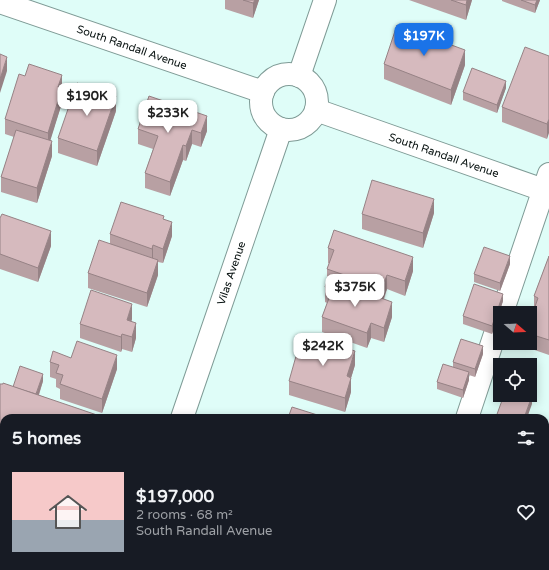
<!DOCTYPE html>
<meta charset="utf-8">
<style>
:root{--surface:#171b24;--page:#242831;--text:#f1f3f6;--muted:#9ea1a6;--line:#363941;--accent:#1a73e8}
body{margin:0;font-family:"Varela Round",sans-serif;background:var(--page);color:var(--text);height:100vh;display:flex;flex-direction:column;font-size:15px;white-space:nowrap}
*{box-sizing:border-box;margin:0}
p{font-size:13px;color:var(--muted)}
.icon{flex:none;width:22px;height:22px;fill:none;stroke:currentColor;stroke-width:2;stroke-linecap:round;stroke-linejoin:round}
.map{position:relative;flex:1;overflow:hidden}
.sheet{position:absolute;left:0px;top:414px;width:549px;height:156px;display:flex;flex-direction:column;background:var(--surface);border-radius:12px 12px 0 0;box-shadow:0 2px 10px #0003}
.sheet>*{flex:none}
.needle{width:26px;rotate:109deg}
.controls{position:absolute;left:493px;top:306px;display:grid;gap:8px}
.controls a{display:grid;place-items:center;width:44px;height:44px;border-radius:0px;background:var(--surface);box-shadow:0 2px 10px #0003;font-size:20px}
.price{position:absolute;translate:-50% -34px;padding:0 9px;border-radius:8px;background:#fff;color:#222;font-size:13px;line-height:26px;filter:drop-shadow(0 1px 2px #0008)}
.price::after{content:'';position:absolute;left:50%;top:24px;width:12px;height:9px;margin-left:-6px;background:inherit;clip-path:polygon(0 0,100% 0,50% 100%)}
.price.active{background:var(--accent);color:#fff}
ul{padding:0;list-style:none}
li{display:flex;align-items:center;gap:12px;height:100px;padding:0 12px}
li+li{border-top:1px solid var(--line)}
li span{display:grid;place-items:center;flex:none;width:112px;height:80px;border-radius:0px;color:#555}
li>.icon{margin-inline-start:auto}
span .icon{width:48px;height:48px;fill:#fffc;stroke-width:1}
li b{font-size:17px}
h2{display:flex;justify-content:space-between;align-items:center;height:48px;padding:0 12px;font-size:17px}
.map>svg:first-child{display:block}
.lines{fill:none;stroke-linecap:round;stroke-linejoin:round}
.minor-casing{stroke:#7f9b96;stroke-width:24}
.minor{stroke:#fff;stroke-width:22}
.wall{fill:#b8a0a3}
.shaded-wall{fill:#968285}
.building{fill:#d6babe;stroke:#968285}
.labels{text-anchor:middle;stroke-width:3.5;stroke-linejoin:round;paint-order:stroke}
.street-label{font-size:11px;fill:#06100f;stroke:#fff}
</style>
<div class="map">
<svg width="549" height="570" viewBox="0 0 549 570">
<rect width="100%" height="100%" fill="#dffdf8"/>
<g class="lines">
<g class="minor-casing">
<g id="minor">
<polyline points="0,2 263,92"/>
<circle cx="289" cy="102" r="28"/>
<polyline points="299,76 325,0"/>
<polyline points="316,110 549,192"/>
<polyline points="502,313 549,174"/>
<polyline points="182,418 281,129"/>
<polyline points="467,418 500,319"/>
<polyline points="130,570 131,566"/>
<polyline points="416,570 417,566"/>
</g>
</g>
<use href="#minor" class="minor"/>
</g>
<g class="wall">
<polygon points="225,0 259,0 253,18 225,9"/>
<polygon points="409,0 472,0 466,20"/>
<polygon points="502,0 540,0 535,13 502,1"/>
<polygon points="549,56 547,139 502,122 502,107"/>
<polygon points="384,64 465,65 451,105 384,79"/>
<polygon points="62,75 62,103 50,140 52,156 37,203 1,192 1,177 14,137 5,134 5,119 25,76"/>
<polygon points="506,88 497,113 463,100 463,92"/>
<polygon points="149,96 207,131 201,147 192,144 186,161 183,160 170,196 145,188 145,173 153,149 138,144 138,129"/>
<polygon points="116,111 97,166 58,153 58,138"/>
<polygon points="434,213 423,248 362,229 362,214"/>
<polygon points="0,218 51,246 38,282 0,269"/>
<polygon points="164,219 172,236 163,263 158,262 158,275 147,307 88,288 88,273 110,244 110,234"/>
<polygon points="328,248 413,271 405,296 387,289 384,299 392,317 384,342 371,338 367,348 322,332 322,317 327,303 325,302 325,287 327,281 327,269 329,263 328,263"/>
<polygon points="549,256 549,355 526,347 526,343 530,343 530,321 534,311 534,296"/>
<polygon points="510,264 500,291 474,282 474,274"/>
<polygon points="503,301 492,334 463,324 463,316"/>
<polygon points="132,319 131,322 136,338 132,352 122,349 121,352 80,338 80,324"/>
<polygon points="483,354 475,377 469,375 469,380 463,398 437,389 437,382 453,367 453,362"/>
<polygon points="71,358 117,369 102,413 60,399 60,389 56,387 56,379 50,377 50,362"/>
<polygon points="355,365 351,378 351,392 345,412 289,395 289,381"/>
<polygon points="43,381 39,395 97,418 4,418 4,445 0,444 0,384 13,387"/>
<polygon points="545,542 549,570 545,566"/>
<polygon points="6,566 66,566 65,570 6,570"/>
<polygon points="377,566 397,566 395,570 388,570"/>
</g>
<g class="shaded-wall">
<polygon points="255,0 259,0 253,18 253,3"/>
<polygon points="467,0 472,0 466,20 466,5"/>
<polygon points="537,0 540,0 535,13 535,5"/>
<polygon points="465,50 465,65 451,105 451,90"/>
<polygon points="7,57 7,71 0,93 0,79"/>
<polygon points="62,75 62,103 48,148 48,133 58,87"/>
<polygon points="506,81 506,88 497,113 497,105"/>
<polygon points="116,96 116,111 97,166 97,151"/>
<polygon points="207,116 207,131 201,147 201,133"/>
<polygon points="549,119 549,133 547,139 547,124"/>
<polygon points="192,130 192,144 186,161 186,146"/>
<polygon points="52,141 52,156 37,203 37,188"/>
<polygon points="183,145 183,160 170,196 170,182"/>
<polygon points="434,199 434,213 423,248 423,233"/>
<polygon points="172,222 172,236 163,263 163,249"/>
<polygon points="51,231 51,246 38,282 38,268"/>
<polygon points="153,245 153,260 152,263 152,249"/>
<polygon points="510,256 510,264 500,291 500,283"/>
<polygon points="413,257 413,271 405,296 405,281"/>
<polygon points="158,260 158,275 147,307 147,293"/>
<polygon points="387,275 387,289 382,302 382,288"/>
<polygon points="503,294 503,301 492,334 492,326"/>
<polygon points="392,302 392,317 384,342 384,328"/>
<polygon points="132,304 132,319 127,335 127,320"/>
<polygon points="136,323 136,338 132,352 132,337"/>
<polygon points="371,323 371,338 367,348 367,333"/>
<polygon points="122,334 122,349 121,352 121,337"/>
<polygon points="483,346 483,354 475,377 475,369"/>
<polygon points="355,351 355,365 347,391 347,376"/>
<polygon points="117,355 117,369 102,413 102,399"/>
<polygon points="469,372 469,380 463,398 463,390"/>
<polygon points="43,374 43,381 35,406 35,398"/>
<polygon points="351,378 351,392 345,412 345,398"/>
<polygon points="532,396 532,404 527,418 524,418"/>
<polygon points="549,551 549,558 546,566 546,558"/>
<polygon points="61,566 66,566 65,570 60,570"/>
<polygon points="280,566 282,566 282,570 279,570"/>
<polygon points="395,566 397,566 395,570"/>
</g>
<g class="building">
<polygon points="243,0 255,0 253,3"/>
<polygon points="451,0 467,0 466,5"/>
<polygon points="521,0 537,0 535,5"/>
<polygon points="397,25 465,50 451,90 384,64"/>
<polygon points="525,47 549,56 549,119 547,124 502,107"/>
<polygon points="0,54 7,57 0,79"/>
<polygon points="29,64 62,75 58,87 62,88 48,133 5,119 19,74 25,76"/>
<polygon points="472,68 506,81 497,105 463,92"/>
<polygon points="77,83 116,96 97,151 58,138"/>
<polygon points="149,96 207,116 201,133 192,130 186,146 183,145 170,182 145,173 158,136 138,129"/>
<polygon points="16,130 52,141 37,188 1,177"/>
<polygon points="372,180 434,199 423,233 362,214"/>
<polygon points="121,202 164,216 163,219 172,222 163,249 153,245 152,249 110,234"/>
<polygon points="2,214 51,231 38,268 0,254 0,218"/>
<polygon points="334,230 413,257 405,281 387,275 382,288 327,269 334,250 328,248"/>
<polygon points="99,240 158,260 147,293 88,273"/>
<polygon points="484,247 510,256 500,283 474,274"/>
<polygon points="549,256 549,340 530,334 530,321 538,298 534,296"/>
<polygon points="328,279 392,302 384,328 371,323 367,333 322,317 332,290 325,287"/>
<polygon points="474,284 503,294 492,326 463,316"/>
<polygon points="91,290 132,304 127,320 136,323 132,337 122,334 121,337 80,324"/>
<polygon points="302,335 355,351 347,376 351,378 345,398 289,381"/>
<polygon points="461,339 483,346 475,369 453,362"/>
<polygon points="77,341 117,355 102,399 60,384 63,375 56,373 59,365 50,362 53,351 71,358"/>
<polygon points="443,364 469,372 463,390 437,382"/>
<polygon points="20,366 43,374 36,394 13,387"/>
<polygon points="3,383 97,415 96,418 4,418 4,425 0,424 0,384 3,384"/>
<polygon points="504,395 529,395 532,396 524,418 499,418 496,417"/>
<polygon points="292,407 327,418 288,418"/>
<polygon points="545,542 549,543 549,551 546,558 545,558"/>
<polygon points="548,557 549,558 549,570 544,570"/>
<polygon points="21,566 61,566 60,570 34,570"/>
<polygon points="221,566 280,566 279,570 219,570"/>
</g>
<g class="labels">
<g class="street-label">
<text transform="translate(132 47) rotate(19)" y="4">South Randall Avenue</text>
<text transform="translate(444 155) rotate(19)" y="4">South Randall Avenue</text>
<text transform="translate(231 273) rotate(-71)" y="4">Vilas Avenue</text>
</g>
</g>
</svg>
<div class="controls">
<a><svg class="needle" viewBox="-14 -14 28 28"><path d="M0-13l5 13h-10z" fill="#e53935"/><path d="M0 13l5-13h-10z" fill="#9ea1a6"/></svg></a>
<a><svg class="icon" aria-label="locate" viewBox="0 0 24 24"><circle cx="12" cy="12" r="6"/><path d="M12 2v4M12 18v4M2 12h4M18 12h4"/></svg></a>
</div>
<b class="price active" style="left:424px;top:57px">$197K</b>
<b class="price" style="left:87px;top:117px">$190K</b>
<b class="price" style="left:168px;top:134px">$233K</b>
<b class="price" style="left:355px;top:308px">$375K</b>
<b class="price" style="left:323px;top:367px">$242K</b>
<section class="sheet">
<h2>5 homes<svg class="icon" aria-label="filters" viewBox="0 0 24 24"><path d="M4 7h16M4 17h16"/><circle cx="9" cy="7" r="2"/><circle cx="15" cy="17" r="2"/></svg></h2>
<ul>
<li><span style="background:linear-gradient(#f6c9c9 60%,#9aa5b1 0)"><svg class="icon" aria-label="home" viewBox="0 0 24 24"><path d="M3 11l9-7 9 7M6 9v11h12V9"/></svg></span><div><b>$197,000</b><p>2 rooms · 68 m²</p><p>South Randall Avenue</p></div><svg class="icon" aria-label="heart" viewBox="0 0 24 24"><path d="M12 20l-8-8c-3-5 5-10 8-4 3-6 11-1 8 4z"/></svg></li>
</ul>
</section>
</div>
